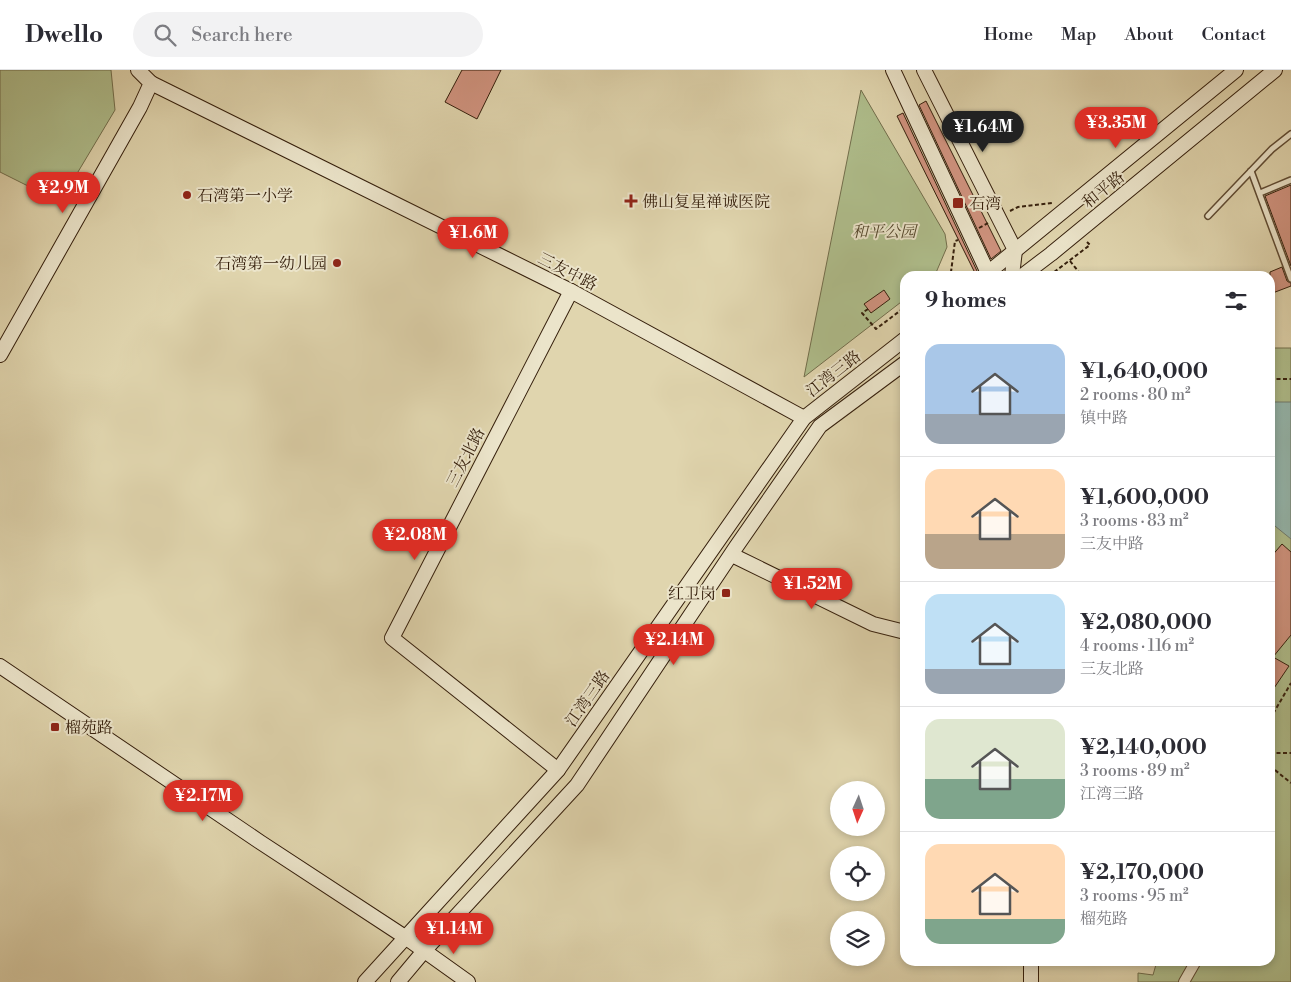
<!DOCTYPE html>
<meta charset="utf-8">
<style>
:root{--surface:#fff;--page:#f2f2f3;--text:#2b2b33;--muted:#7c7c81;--line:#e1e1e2;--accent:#d93025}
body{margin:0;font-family:"Libre Bodoni","Noto Serif SC",serif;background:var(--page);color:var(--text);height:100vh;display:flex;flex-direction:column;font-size:19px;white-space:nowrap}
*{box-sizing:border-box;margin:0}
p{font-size:16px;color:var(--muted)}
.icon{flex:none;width:28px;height:28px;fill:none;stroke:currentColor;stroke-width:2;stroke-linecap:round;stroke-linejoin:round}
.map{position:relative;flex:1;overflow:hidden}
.sheet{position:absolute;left:900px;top:201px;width:375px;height:695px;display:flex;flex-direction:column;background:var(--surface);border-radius:15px;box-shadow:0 2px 8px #0003}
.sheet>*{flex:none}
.needle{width:32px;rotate:183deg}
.buttons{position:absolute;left:830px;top:711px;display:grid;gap:10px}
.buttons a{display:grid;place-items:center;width:55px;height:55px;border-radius:50%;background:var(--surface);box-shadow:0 2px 8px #0003;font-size:25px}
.price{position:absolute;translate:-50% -42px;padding:0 11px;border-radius:18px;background:var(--accent);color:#fff;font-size:16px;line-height:32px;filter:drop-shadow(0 1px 2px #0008)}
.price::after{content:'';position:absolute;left:50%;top:30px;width:15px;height:11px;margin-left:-8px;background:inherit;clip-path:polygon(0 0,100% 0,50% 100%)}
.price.on{background:#222;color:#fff}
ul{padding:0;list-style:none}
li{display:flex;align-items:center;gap:15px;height:125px;padding:0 25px}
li+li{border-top:1px solid var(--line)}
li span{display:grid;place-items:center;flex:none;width:140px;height:100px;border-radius:15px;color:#555}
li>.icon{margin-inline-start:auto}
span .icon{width:60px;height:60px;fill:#fffc;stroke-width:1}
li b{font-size:21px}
h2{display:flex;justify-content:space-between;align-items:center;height:60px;padding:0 25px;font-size:21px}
header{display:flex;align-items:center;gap:30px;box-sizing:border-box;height:70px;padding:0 25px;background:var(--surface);border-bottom:1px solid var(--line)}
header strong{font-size:24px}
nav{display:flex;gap:28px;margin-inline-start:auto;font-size:18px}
.search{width:350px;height:45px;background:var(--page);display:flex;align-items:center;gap:12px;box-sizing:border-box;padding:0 18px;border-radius:28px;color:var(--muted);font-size:19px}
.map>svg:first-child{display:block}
.green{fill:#afbe8c;stroke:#726e4c}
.water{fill:#94b8af;stroke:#6e7b6e}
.building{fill:#d0937f;stroke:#351f0c}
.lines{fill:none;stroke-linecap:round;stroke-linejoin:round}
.lane-casing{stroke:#604c34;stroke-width:8}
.street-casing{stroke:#604c34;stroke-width:12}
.secondary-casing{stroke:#351f0c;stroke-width:16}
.path{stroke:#351f0c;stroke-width:2;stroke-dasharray:4 2.5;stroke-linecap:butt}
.lane{stroke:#ebe4ca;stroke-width:5}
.street{stroke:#ebe4ca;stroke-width:10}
.secondary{stroke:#ebe4ca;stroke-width:14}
.poi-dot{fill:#8f2418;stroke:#ebe4ca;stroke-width:2}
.labels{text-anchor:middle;stroke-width:4;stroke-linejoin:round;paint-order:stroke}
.street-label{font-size:16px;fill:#351f0c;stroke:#ebe4ca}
.poi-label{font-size:16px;fill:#351f0c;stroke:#ebe4ca;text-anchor:start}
.park-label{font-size:16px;font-style:italic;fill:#54472c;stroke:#ebe4ca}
</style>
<header>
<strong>Dwello</strong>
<div class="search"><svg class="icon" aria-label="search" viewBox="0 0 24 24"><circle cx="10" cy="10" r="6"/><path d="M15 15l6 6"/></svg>Search here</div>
<nav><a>Home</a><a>Map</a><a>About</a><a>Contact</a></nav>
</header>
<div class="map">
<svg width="1291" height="912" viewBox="0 0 1291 912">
<rect width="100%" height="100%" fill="#e0d5ae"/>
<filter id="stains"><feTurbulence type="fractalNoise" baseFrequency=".004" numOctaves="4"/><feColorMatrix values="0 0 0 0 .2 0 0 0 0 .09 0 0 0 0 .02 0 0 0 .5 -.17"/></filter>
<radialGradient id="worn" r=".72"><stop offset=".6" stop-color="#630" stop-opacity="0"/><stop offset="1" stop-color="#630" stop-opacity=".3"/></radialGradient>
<g class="green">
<polygon points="0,0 111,0 115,40 60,132 0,102"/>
<polygon points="861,20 945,164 947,177 935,205 934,206 905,206 905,229 804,307"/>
<polygon points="1270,278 1291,278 1291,912 1138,912 1138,903 1153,905 1157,891 1270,891"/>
</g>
<polygon class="water" points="1270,332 1291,332 1291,469 1270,452"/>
<g class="building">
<polygon points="462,0 501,0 477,49 445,32"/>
<polygon points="926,31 1001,181 991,189 919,35"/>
<polygon points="903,43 977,201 976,205 897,46"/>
<polygon points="1291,115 1291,196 1265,126"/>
<polygon points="1282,197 1287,211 1291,213 1291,216 1270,224 1270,202"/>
<polygon points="884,220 890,229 871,243 864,234"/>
<polygon points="1282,474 1291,482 1291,565 1273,587 1289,596 1270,624 1270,488"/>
</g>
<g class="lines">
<g class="lane-casing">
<g id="lane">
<polyline points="1251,101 1291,209"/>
<polyline points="1260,123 1291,110"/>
<polyline points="1208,146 1272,79 1291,64"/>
</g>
</g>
<g class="street-casing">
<polyline id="street" points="1184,912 1196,891"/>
</g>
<g class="secondary-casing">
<g id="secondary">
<polyline points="893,0 988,203"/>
<polyline points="924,0 1015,180"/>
<polyline points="151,13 571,221 804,348"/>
<polyline points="984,206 1236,0"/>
<polyline points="1012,206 1015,180"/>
<polyline points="1022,206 1051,184 1275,0"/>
<polyline points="0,285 140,37 151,13 138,0"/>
<polyline points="732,485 873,554 905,562"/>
<polyline points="0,596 260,772 405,867 468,912"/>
<polyline points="558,700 392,568 571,221"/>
<polyline points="365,912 558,700 804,348 905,269"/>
<polyline points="398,912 424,881 577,715 736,477 820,356 905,293"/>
<polyline points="1031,912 1031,891"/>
</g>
</g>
<g class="path">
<polyline points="1010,141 1018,137 1052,133"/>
<polyline points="979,158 988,153"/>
<polyline points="1070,191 1082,206"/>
<polyline points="951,202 954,206"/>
<polyline points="945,206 951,202 955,171 958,170"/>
<polyline points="1049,206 1090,175 1087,172"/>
<polyline points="868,239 862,243 876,259 905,237"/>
<polyline points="1270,309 1291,309"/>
<polyline points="1270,649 1291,613"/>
<polyline points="1270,683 1291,683"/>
<polyline points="1270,696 1291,713"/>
</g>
<use href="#lane" class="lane"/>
<use href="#street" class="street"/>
<use href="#secondary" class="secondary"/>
</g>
<g class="poi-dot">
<circle cx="187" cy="125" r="5"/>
<path d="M628.5 123.5h5v5h5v5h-5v5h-5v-5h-5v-5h5z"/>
<rect x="952" y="127" width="12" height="12" rx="2.5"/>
<circle cx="337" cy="193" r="5"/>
<rect x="721" y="518" width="10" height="10" rx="2.5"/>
<rect x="50" y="652" width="10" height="10" rx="2.5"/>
</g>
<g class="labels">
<g class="street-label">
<text transform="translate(1103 119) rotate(-39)" y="6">和平路</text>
<text transform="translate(568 201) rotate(27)" y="6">三友中路</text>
<text transform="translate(833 303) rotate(-38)" y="6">江湾三路</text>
<text transform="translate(465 387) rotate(-63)" y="6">三友北路</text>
<text transform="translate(587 628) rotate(-55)" y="6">江湾三路</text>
</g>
<g class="poi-label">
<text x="197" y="131">石湾第一小学</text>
<text x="642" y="137">佛山复星禅诚医院</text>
<text x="969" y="139">石湾</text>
<text x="327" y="199" text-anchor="end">石湾第一幼儿园</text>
<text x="716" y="529" text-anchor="end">红卫岗</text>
<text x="65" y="663">榴苑路</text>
</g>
<g class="park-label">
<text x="884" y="167">和平公园</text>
</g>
</g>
<rect width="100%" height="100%" filter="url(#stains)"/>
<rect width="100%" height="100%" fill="url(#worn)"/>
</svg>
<div class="buttons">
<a><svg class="needle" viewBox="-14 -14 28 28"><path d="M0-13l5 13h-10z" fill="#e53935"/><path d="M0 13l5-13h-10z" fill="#7c7c81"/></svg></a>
<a><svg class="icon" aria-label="locate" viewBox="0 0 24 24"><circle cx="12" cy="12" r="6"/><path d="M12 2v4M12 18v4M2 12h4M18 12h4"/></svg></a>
<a><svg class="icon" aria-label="layers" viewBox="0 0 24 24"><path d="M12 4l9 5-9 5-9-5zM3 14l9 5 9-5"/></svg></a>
</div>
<b class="price" style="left:1116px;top:79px">¥3.35M</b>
<b class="price on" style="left:983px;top:83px">¥1.64M</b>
<b class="price" style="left:63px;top:144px">¥2.9M</b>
<b class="price" style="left:473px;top:189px">¥1.6M</b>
<b class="price" style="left:415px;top:491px">¥2.08M</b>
<b class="price" style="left:812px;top:540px">¥1.52M</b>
<b class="price" style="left:674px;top:596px">¥2.14M</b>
<b class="price" style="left:203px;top:752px">¥2.17M</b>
<b class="price" style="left:454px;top:885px">¥1.14M</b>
<section class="sheet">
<h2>9 homes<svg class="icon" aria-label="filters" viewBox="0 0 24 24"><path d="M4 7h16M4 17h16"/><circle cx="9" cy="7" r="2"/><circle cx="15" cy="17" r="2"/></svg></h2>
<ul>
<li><span style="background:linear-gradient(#a9c7e8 70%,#9aa5b1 0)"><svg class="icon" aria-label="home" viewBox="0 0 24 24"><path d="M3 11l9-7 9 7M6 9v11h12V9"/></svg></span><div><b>¥1,640,000</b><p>2 rooms · 80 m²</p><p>镇中路</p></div></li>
<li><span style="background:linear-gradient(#ffd9b3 65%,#b9a48a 0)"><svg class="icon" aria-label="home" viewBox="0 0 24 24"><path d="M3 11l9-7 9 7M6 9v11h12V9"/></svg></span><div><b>¥1,600,000</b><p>3 rooms · 83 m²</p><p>三友中路</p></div></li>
<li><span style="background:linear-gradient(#bfe0f5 75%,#9aa5b1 0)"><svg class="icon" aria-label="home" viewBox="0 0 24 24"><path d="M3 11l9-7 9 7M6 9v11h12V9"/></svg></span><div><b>¥2,080,000</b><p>4 rooms · 116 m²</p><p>三友北路</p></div></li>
<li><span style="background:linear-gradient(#dfe7d0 60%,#7fa58c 0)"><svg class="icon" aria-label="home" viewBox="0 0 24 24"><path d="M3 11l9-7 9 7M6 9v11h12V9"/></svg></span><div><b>¥2,140,000</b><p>3 rooms · 89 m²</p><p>江湾三路</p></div></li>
<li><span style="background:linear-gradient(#ffd9b3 75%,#7fa58c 0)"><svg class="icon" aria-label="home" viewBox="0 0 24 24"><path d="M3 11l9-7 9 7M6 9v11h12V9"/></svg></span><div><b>¥2,170,000</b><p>3 rooms · 95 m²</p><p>榴苑路</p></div></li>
</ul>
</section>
</div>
